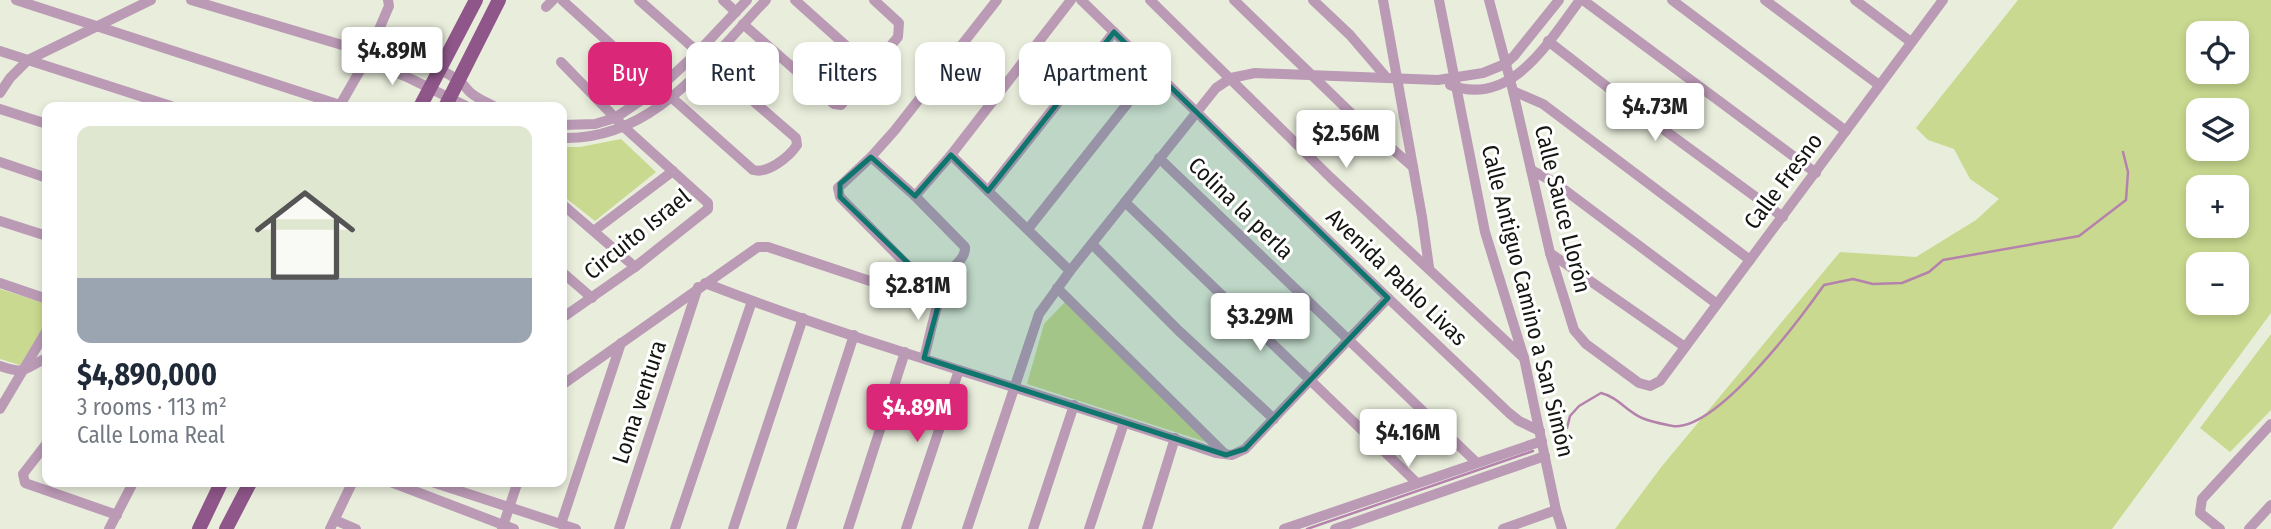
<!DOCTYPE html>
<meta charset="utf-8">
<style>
:root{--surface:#fff;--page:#f6f6f7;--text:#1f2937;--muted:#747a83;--line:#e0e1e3;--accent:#db2777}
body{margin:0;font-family:"Fira Sans Condensed",sans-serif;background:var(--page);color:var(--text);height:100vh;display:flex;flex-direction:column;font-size:26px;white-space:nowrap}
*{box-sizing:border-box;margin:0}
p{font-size:23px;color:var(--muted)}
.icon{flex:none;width:38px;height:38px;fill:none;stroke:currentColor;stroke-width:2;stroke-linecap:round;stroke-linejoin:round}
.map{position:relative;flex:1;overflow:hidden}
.side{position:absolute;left:42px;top:102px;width:525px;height:385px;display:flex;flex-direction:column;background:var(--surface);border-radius:14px;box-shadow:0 4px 10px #0003}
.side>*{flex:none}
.hud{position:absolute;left:588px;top:42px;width:665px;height:63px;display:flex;gap:14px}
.controls{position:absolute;left:2186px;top:21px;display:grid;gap:14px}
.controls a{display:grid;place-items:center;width:63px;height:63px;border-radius:14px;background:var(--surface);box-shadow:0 4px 10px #0003;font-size:35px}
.price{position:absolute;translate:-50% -60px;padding:0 16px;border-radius:7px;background:#fff;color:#222;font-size:23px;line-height:46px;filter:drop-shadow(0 2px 4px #0008)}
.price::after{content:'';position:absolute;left:50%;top:42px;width:21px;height:16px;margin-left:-10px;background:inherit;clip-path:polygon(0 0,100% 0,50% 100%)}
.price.selected{background:var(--accent);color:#fff}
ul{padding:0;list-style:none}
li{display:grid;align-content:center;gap:14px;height:371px;padding:0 35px}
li+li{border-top:2px solid var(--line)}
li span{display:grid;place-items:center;height:217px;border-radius:14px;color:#555}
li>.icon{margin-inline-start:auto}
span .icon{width:126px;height:126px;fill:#fffc;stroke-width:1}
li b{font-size:30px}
.tag{padding:0 24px;border-radius:14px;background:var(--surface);box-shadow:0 4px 10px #0003;font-size:24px;line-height:63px}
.tag.selected{background:var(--accent);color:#fff}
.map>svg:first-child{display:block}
.green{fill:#c9d98f;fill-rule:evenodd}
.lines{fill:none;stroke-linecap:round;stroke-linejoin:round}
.stream{stroke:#b582ad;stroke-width:2.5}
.minor{stroke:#bb9ab6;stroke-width:10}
.major{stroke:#8e5689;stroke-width:14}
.marked{fill:#0f766e;fill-opacity:0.2;stroke:#0f766e;stroke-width:5;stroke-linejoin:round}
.labels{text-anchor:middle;stroke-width:6;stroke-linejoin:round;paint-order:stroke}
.street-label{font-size:23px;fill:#13150f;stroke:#fff}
</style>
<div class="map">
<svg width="2271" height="529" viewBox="0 0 2271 529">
<rect width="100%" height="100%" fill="#e9eedc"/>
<g class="green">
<path d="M2018,0h253v313l-159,216h-497l47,-63 178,-214 76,5 60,-37 23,-21 -29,-20 -16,-30 -26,-9 -12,-12zM2198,33h38v39h-38zM2198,110h38v39h-38zM2236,187v39h-38v-39zM2198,264h38v39h-38z"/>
<polygon points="621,139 656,172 595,221 562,195 562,147 580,147"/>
<polygon points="0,289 47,304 47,321 23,366 0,359"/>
<polygon points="1065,302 1209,443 1027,384 1044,324"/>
<polygon points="2271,334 2271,410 2230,452 2200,428"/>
</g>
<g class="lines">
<g class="stream">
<path d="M1554,442l13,-14 3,-12 9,-10 22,-13c17,4 25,18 41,25 9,4 21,6 31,8 44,5 127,-107 151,-141l29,-6 20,5 29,-1 27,-11 14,-12 136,-24 47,-36 2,-28 -5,-20"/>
<polyline points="1307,529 1533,451"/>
</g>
<g class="minor">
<polyline points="16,0 340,105"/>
<path d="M191,0l168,50c25,-5 80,16 100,31 5,3 8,9 12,12 7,6 17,10 24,14"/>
<polyline points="562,0 659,88"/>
<polyline points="639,0 698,52"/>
<polyline points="723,0 736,12"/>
<polyline points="795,0 872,69"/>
<polyline points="1081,0 1388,298 1509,413 1519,421 1540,431"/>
<polyline points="1150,0 1331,178 1524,358"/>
<polyline points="1234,0 1352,114 1413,167"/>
<polyline points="1313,0 1350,35 1386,77"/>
<polyline points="1383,0 1422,217 1429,267"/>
<polyline points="1439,0 1485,232 1524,358 1556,510 1562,529"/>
<polyline points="1489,0 1513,91 1550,253 1574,330 1586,344 1639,383 1650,386 1660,381 1943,0"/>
<polyline points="1583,0 1816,173"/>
<polyline points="1672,0 1846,131"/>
<polyline points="1765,0 1879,85"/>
<polyline points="1855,0 1911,42"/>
<polyline points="546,7 553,0"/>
<polyline points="743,24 834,104 841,105 898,37 899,23 874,0"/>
<polyline points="1548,41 1641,113 1783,217"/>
<polyline points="359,50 366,60 409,78 468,107"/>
<polyline points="0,51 174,107"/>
<polyline points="561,62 625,128 708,203 708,209 635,267 562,318"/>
<path d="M1450,85c62,23 99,-44 130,-85"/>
<polyline points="1513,91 1543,104 1750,260"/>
<polyline points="0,93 10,78 28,60 151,0"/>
<path d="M671,97l82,73c15,4 36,-13 44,-25l-1,-7 -88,-76"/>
<polyline points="339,107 366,60 389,6 388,0"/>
<polyline points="0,109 47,124"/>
<polyline points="562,125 595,124 615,118 659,88 698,52 747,0"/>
<path d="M562,138c92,3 146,-78 204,-138"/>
<polyline points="951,155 1070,271"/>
<path d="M871,157l44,39 50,51c1,12 -12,18 -17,28 -10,19 -18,61 -24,83"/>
<polyline points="1159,158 1476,462"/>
<polyline points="0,162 47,178"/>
<polyline points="1531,170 1554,182 1717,304"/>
<polyline points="988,191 1114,32"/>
<polyline points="915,196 951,155 1071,0"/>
<polyline points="1125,202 1417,483"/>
<polyline points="562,204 635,267"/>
<polyline points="0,221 47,236"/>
<polyline points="1028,229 1154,70"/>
<polyline points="595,230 673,171"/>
<polyline points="1092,244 1179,331 1274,419"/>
<polyline points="1550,253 1685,347"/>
<polyline points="562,272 592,298"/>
<polyline points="0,283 47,299"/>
<path d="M705,283c167,65 342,111 511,170l16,2 13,-6 143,-151"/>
<polyline points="1057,288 1224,453"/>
<polyline points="941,295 913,271 840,197 838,188 871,157 895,130 997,0"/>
<path d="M0,366c27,10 25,1 47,-8"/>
<polyline points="562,385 758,247 768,247 939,304"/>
<polyline points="0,409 47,330"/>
<polyline points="47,443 23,474 25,483 117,515"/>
<polyline points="388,481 514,529"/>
<polyline points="429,481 576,529"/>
<polyline points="335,520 356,529"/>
<polyline points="561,524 621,343"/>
<polyline points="109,529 134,481"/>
<polyline points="330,529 353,481"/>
<polyline points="502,529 518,481"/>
<polyline points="619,529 698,287"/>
<polyline points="675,529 752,301"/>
<polyline points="733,529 803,318"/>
<polyline points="791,529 854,335"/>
<polyline points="848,529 905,352"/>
<polyline points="906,529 959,370"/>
<polyline points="967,529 1039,314 1070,271 1216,88 1231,78 1255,73 1438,80 1483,73 1505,64 1514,56 1559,0"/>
<polyline points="1033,529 1074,405"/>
<polyline points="1089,529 1124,423"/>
<polyline points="1147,529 1175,438"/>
<polyline points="1284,529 1542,441"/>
<polyline points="1335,529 1545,456"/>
<polyline points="1503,529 1556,510"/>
<polyline points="2220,529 2200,513 2202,499 2271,424"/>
<polyline points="2249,529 2271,505"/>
</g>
<g class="major">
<polyline points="420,107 476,0"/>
<polyline points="445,107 499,0"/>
<polyline points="199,529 222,481"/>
<polyline points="226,529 251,481"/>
</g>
</g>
<path class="marked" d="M1114,32l274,266 -143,151 -19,6 -302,-97 17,-63 -101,-98v-13l31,-27 44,39 36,-41 37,36z"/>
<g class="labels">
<g class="street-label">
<text transform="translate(1783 181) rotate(-53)" y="8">Calle Fresno</text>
<text transform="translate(1241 208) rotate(44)" y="8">Colina la perla</text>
<text transform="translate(1563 209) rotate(76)" y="8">Calle Sauce Llorón</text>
<text transform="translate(637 234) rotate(-39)" y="8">Circuito Israel</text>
<text transform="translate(1397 277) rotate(44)" y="8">Avenida Pablo Livas</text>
<text transform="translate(1528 301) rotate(76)" y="8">Calle Antiguo Camino a San Simón</text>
<text transform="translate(639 402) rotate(-72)" y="8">Loma ventura</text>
</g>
</g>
</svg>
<div class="controls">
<a><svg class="icon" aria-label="locate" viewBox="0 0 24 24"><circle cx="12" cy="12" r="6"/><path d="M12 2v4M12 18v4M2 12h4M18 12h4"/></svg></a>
<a><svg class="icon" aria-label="layers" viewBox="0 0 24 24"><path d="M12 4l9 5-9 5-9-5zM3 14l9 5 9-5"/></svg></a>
<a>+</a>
<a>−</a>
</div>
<b class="price" style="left:392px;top:87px">$4.89M</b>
<b class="price" style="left:1655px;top:143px">$4.73M</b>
<b class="price" style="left:1346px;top:170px">$2.56M</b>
<b class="price" style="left:918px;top:322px">$2.81M</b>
<b class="price" style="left:1260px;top:353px">$3.29M</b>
<b class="price selected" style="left:917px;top:444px">$4.89M</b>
<b class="price" style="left:1408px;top:469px">$4.16M</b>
<div class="hud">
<a class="tag selected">Buy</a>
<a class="tag">Rent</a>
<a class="tag">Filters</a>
<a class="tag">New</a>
<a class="tag">Apartment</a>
</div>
<section class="side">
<ul>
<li><span style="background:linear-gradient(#dfe7d0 70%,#9aa5b1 0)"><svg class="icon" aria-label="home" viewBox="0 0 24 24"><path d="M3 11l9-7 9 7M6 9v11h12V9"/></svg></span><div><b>$4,890,000</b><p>3 rooms · 113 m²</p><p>Calle Loma Real</p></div></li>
</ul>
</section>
</div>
